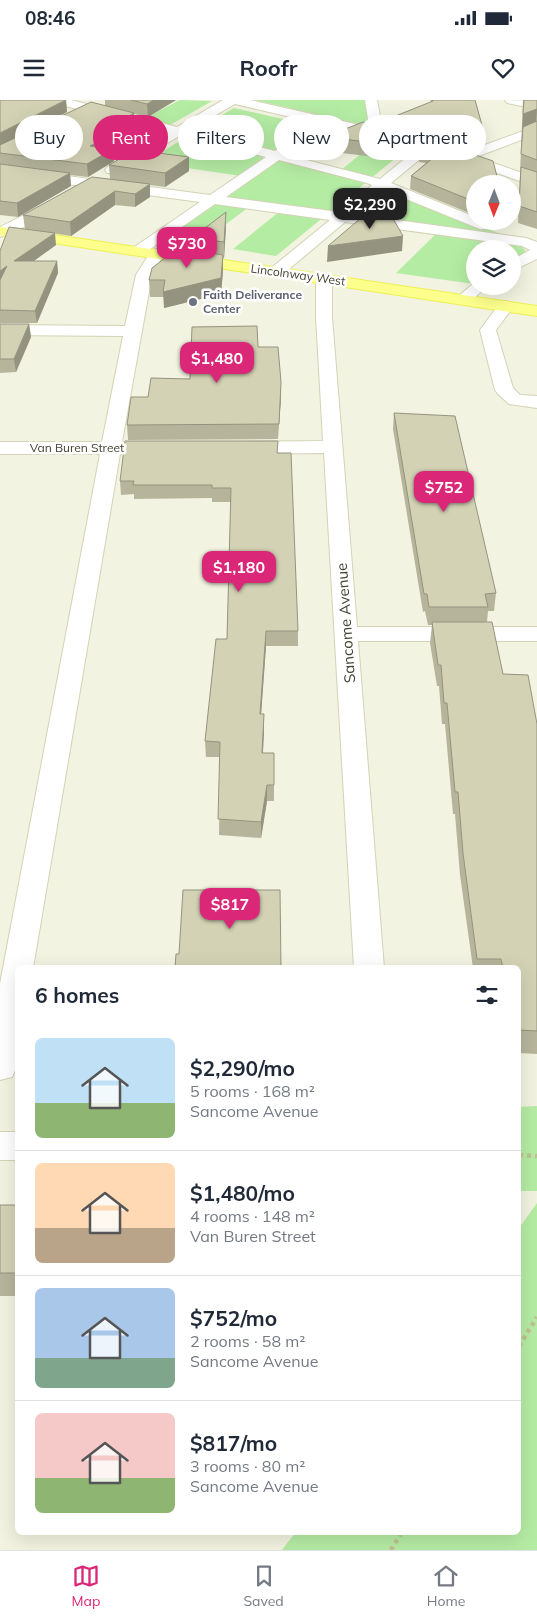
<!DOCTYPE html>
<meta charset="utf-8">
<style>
:root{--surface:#fff;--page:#f2f2f3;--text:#1f2937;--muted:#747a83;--line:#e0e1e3;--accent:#db2777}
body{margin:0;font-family:Mulish,sans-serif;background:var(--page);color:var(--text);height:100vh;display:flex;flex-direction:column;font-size:19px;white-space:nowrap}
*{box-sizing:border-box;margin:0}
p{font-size:16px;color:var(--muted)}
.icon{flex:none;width:28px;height:28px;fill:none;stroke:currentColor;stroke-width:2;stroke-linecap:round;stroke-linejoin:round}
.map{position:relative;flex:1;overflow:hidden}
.side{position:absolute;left:15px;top:865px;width:506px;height:570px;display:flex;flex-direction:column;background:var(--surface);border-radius:8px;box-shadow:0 5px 20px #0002}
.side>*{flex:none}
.banner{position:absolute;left:15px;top:15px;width:508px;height:45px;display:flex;gap:10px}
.needle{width:32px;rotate:181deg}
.buttons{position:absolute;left:466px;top:75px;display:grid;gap:10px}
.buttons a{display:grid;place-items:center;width:55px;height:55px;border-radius:50%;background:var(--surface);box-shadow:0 5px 20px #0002;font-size:25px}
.price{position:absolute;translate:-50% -42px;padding:0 11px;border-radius:10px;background:var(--accent);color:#fff;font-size:16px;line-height:32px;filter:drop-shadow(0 1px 2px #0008)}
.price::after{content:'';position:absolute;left:50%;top:30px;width:15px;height:11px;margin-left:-8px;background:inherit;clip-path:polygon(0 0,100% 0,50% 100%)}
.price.on{background:#222;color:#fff}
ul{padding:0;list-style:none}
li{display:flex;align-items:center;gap:15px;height:125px;padding:0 20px}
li+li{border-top:1px solid var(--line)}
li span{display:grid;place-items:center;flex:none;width:140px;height:100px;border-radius:8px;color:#555}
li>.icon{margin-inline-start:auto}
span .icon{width:60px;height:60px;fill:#fffc;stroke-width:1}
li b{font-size:21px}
h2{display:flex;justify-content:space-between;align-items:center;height:60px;padding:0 20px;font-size:21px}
.tag{padding:0 18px;border-radius:22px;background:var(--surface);box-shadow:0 5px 20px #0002;font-size:18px;line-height:45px}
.tag.on{background:var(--accent);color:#fff}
.status{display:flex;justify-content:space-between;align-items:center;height:35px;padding:0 25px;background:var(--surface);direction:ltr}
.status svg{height:14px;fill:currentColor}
header{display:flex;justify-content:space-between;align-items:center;height:65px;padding:0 20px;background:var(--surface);font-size:22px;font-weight:700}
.tabs{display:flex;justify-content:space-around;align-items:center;height:70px;border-top:1px solid var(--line);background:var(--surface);font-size:14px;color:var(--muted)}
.tabs a{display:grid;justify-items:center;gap:2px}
.tabs .on{color:var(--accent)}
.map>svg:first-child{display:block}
.green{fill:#b5eca4}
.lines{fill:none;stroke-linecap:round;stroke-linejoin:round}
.minor-casing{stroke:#d4d3b6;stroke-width:2}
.major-casing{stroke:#eff051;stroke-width:2}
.path{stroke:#c2c092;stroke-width:4.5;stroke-dasharray:4 4;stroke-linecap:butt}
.minor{fill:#fff;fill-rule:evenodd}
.major{fill:#fdff8d;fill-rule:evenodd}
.wall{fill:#b6b59c}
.shaded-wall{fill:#94937f}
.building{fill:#d4d2b5;stroke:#94937f}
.worship-dot{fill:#6b7280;stroke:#fff;stroke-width:2}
.labels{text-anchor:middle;stroke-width:5;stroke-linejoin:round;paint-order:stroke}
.far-street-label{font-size:12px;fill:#444231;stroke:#fff}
.far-worship-label{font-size:12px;font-weight:bold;fill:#5b616d;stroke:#fff;text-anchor:start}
.street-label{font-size:15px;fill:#444231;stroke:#fff}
</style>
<div class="status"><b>08:46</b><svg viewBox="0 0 49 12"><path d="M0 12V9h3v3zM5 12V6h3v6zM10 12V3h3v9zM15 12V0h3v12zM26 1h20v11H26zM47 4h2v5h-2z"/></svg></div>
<header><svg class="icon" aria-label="menu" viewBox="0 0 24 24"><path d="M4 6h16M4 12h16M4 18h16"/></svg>Roofr<svg class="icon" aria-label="heart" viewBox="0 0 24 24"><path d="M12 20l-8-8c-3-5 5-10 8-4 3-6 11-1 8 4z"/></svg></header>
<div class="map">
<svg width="537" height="1450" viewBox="0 0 537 1450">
<rect width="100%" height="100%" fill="#f2f3e0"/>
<g class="green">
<polygon points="180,0 212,1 142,41 59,27 137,22"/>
<polygon points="255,0 366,0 371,27"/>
<polygon points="234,8 314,26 241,76 146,62 189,35 208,35 195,31"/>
<polygon points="377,41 408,48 276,156 233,149 280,111 223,99 281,59 336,74"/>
<polygon points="393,92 511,138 525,150 524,155 513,161 512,149 475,149 474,184 396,173 440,130 365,118"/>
<polygon points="214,102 249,107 199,144 163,139"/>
<polygon points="537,1006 537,1091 519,1091 519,1007"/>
<polygon points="537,1103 537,1450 282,1450 295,1433 519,1432 519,1128"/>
</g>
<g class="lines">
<g class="minor-casing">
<g id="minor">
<path d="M51,0h20l106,27 46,-27h27l114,26 5,-1 -4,-25h12l5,27 -2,3 54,12 29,11 74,-27v8l-61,23 61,21v9l-106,-37 -40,33 84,34v4l15,2 2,3 -2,3h-10l-96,-39 -30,24 172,24 11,4v17l-25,12v-11l18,-10 -8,-4 -177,-24 -63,53h-12l-2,-3 2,-3 60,-49 -115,-16 -72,50h-10l-3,-3 3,-3 67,-46 -200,-27v-8l210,28 56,-38 -85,-22 -64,38h-10l-2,-3 2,-3 61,-35 -115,-29zM235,4l82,19 -42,28 -85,-21zM329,26l90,21 -39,32 -93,-24zM279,60l88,23 5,2 -33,27 -113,-15z"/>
<polygon points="505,0 537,1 537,9 507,3"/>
<polygon points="56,99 61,100 63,103 61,106 31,124 0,137 0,127"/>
<polygon points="156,149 161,151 164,154 152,175 122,342 135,344 138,348 135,352 120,354 33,868 18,868 16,968 12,977 0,980 0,884 100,354 0,354 0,342 102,342 123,236 0,235 0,225 125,226 136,175 151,151"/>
<polygon points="324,174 330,176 332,179 332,217 357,527 537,527 537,541 358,541 384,868 354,868 324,353 241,354 234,352 231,348 234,344 241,342 323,341 316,217 316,179 318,176"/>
<polygon points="474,183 475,186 488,186 468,203 456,203 454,200"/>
<polygon points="506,201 512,203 514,206 496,230 513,288 520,295 537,296 537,308 509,304 498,294 495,290 480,230 500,203"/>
<rect x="0" y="1032" width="18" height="28"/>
</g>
</g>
<g class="major-casing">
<polygon id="major" points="0,127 537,206 537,216 0,135"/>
</g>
<g class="path">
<polyline points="519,1055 537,1056"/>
<polyline points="519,1246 537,1217"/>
<polyline points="391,1450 402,1432"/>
</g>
<use href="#minor" class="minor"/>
<use href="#major" class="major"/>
</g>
<g class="wall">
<polygon points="0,0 66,0 67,12 23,35 105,6 105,0 176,0 148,17 134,14 135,25 126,31 126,40 111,48 114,61 88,77 70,75 71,86 18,117 0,115"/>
<polygon points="430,0 475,0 485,36 484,43 463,51 475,84 475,113 467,112 410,89 411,76 426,63 419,62 420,50 457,49 434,40 416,36 415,48 400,60 325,51 325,37 383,27 383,21 431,2"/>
<polygon points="523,0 537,0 537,129 518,123"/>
<polygon points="109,65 189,71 165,87 150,85 150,97 135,107 115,105 71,136 25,129 23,115 110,79"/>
<polygon points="226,112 226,127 224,158 223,158 223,171 221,194 164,208 164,197 150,197 149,180 192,150 192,138"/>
<polygon points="56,145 33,161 57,161 58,173 37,223 0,223 0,151"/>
<polygon points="0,224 29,224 31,237 16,272 0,273"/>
<polygon points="258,247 281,297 278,339 128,340 127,325 148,297"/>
<polygon points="394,313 496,493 494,511 488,511 487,522 503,574 537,624 537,954 519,953 519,868 473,868 460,775 455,714 453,714 445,624 442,624 439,586 437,586 430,543 432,525 428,525 425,511 423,512 393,329"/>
<polygon points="278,353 298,531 298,546 266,546 261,614 264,630 263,653 274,685 274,701 267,701 261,738 219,735 220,657 206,657 205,641 227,539 231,402 212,402 212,398 134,399 134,394 121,395 120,381"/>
<rect x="0" y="1105" width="18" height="91"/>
</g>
<g class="shaded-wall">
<polygon points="66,0 67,12 0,46 0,33"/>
<polygon points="154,0 176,0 148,17 147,4"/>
<polygon points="537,9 536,24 522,30 523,14"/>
<polygon points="134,13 135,25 126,31 126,40 91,59 90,46 113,26"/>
<polygon points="416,34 415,48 400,60 401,46"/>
<polygon points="485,36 484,43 463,51 464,43"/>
<polygon points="113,49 114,61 88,77 87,64"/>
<polygon points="189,57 189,71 165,87 165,73"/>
<polygon points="70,73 71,86 18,117 17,103"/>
<polygon points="150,84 150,97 135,107 135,94"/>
<polygon points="115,91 115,105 71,136 70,122"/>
<polygon points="226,112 226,127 224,158 224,142"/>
<polygon points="55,133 56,145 16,174 14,161"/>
<polygon points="403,136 402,151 327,162 328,146"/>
<polygon points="223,155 223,171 221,194 164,208 163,192"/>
<polygon points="57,161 58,173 37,223 35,211"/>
<polygon points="7,166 0,184 0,171"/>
<polygon points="29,224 31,237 16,272 14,259"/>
<polygon points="281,282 281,297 278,339 279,324"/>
<polygon points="266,531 266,546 260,630 260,614"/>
<polygon points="264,614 264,630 262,669 262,653"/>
<polygon points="267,685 267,701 261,738 261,722"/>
</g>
<g class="building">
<polygon points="0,0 66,0 0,33"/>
<polygon points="131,0 154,0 147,4"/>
<polygon points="433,0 475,0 485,36 464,43 435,32 383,21 433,1"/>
<polygon points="524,0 537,0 537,9 523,14"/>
<polygon points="91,2 134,13 113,26 126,28 90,46 113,49 87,64 0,53 0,45"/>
<polygon points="537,21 537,60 521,54 523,27"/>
<polygon points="363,22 416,34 401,46 325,37"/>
<polygon points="432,40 493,61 499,84 475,84 475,100 468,99 411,76 439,53 420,50"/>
<polygon points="135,50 189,57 165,73 109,65"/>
<polygon points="0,64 70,73 17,103 0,101"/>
<polygon points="521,67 537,72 537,112 519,106"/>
<polygon points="92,77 150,84 135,94 115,91 70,122 23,115"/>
<polygon points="226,112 224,142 192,138"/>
<polygon points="368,112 391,115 403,136 328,146"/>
<polygon points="9,127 55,133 14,161 57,161 35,211 0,210 0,180 7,166 0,171 0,151"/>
<polygon points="178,148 223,155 221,178 163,192 165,180 149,180 152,168"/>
<polygon points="0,224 29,224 14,259 0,259"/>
<polygon points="257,226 258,247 278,247 281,282 279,324 127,325 131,297 148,297 151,278 190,279 192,227"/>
<polygon points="394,313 455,316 496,493 485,494 488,507 429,507 427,494 424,494"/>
<polygon points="125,341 278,341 277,353 291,353 298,531 266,531 260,614 264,614 262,653 274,653 274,685 267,685 261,722 218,719 220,642 205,641 216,539 227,539 231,388 212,388 212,385 133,385 134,381 120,381"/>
<polygon points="432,522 492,522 503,574 528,575 537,624 537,931 519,930 519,868 503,868 501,859 477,859 463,753 458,692 455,692 447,603 444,603 441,565 438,565"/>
<polygon points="183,790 280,790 281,868 175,868 176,854 179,854"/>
<rect x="0" y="1105" width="18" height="68"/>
</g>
<circle class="worship-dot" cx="193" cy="202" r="5"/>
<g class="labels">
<g class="far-street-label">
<text transform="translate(298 175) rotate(8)" y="4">Lincolnway West</text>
<text x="77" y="352">Van Buren Street</text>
</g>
<g class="far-worship-label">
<text x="203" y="199">Faith Deliverance<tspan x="203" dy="14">Center</tspan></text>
</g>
<g class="street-label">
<text transform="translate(346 523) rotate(-94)" y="5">Sancome Avenue</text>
</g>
</g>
</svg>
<div class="buttons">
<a><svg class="needle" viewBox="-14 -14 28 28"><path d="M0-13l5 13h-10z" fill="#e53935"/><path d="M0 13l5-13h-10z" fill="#747a83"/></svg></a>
<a><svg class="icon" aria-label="layers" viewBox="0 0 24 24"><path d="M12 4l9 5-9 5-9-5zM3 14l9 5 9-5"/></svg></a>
</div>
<b class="price on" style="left:370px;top:130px">$2,290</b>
<b class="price" style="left:187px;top:169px">$730</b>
<b class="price" style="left:217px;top:284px">$1,480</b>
<b class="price" style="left:444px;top:413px">$752</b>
<b class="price" style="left:239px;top:493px">$1,180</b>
<b class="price" style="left:230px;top:830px">$817</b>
<div class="banner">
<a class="tag">Buy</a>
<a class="tag on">Rent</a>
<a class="tag">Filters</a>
<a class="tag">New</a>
<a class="tag">Apartment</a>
</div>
<section class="side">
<h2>6 homes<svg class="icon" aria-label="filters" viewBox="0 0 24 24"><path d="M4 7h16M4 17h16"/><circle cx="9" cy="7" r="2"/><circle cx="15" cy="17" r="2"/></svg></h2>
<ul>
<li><span style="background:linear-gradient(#bfe0f5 65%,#8fb573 0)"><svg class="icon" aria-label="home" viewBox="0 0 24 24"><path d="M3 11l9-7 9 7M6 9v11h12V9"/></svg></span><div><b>$2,290/mo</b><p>5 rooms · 168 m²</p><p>Sancome Avenue</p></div></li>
<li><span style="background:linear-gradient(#ffd9b3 65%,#b9a48a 0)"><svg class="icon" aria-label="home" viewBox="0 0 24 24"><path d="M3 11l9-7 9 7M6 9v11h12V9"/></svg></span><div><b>$1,480/mo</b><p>4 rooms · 148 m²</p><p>Van Buren Street</p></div></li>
<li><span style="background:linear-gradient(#a9c7e8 70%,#7fa58c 0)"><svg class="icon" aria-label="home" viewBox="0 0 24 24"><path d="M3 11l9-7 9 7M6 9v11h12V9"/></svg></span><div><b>$752/mo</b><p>2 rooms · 58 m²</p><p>Sancome Avenue</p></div></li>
<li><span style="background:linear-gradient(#f6c9c9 65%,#8fb573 0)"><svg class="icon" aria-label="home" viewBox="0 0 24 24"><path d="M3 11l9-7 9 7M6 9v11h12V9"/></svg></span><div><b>$817/mo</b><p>3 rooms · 80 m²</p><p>Sancome Avenue</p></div></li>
</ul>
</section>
</div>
<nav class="tabs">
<a class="on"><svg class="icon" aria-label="map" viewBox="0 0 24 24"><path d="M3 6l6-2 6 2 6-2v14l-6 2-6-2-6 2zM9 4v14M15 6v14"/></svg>Map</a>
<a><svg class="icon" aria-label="saved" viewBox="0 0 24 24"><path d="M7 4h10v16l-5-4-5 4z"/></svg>Saved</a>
<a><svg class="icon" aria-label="home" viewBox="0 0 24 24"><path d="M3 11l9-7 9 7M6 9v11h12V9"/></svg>Home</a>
</nav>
